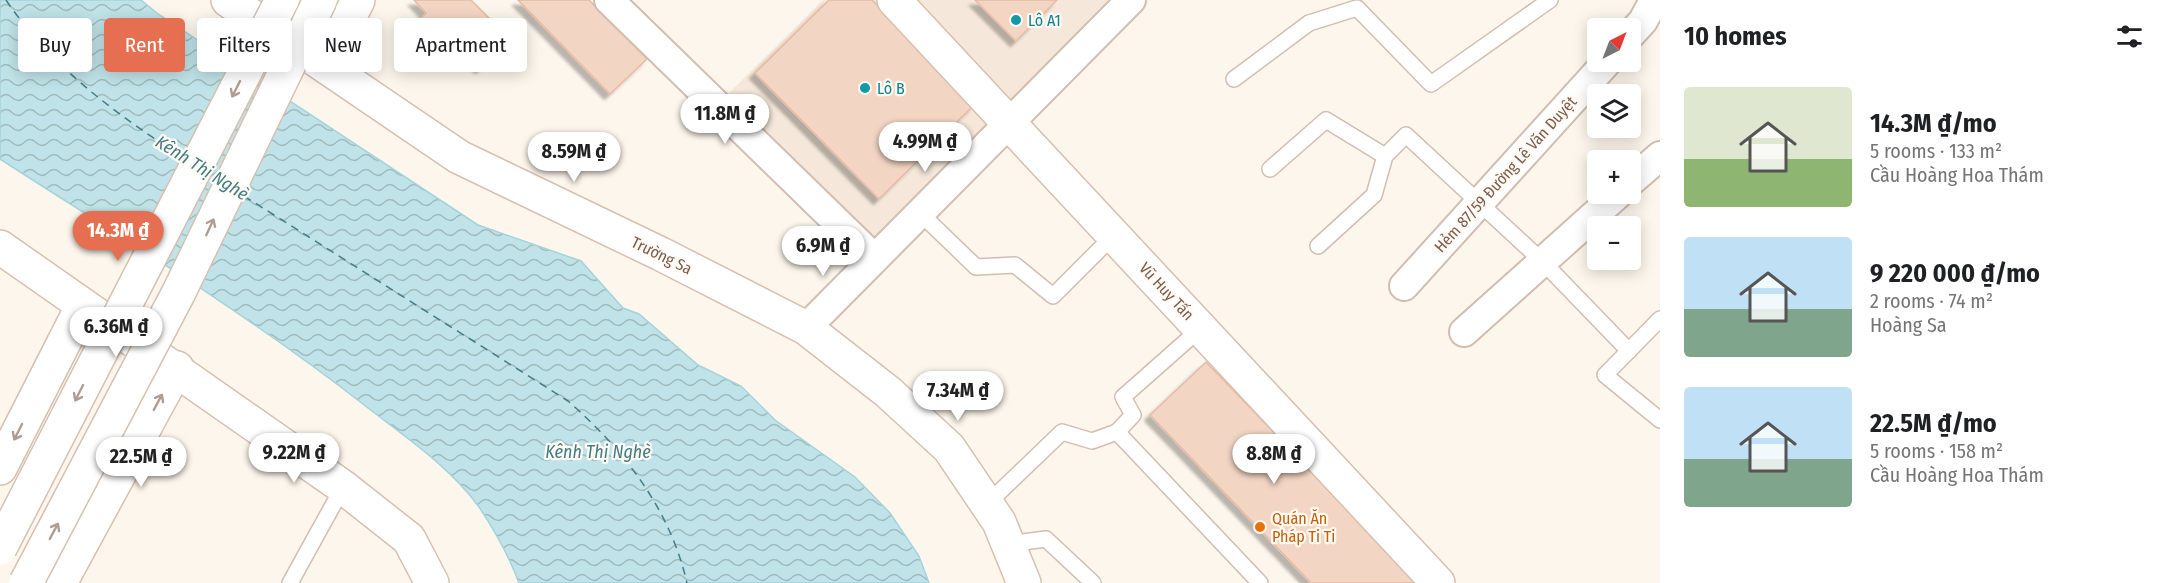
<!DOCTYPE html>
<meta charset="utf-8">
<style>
:root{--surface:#fff;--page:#f2f2f2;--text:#202124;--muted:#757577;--accent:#e76f51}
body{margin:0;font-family:"Fira Sans Condensed",sans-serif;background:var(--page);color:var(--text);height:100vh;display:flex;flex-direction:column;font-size:22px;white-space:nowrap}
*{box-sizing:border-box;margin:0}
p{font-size:20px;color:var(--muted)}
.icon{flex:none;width:33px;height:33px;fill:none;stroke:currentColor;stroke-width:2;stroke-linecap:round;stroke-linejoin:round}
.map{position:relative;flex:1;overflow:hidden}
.details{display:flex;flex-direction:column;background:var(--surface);width:510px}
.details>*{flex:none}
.hud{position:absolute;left:18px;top:18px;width:570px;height:54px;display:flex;gap:12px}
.needle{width:39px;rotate:42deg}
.buttons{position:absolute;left:1587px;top:18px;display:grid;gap:12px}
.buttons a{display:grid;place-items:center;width:54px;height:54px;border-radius:6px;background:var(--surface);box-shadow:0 3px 15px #0003;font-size:30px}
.price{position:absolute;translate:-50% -51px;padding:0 14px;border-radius:21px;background:#fff;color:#222;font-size:20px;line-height:39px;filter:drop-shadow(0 2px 3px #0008)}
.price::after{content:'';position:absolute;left:50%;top:36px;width:18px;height:14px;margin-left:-9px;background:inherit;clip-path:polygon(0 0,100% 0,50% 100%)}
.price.on{background:var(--accent);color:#fff}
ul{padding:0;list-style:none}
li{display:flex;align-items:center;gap:18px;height:150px;padding:0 24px}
li span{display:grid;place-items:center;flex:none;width:168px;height:120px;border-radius:6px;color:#555}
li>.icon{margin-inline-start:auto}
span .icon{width:72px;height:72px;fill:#fffc;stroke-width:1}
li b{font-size:26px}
h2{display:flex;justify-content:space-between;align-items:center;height:72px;padding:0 24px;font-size:26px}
.tag{padding:0 21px;border-radius:6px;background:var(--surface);box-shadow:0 3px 15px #0003;font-size:21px;line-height:54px}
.tag.on{background:var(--accent);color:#fff}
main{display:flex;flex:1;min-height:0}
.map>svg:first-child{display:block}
.residential{fill:#f5e8da}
.water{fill:url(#water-waves);stroke:#a5d3da;stroke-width:1.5}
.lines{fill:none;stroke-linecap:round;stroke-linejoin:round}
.ferry{stroke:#437c86;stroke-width:1.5;stroke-dasharray:8 6;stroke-linecap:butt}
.building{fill:#f3d5c3;stroke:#e6bba3;stroke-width:1.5;filter:url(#shadow)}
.lane-casing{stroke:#d1beb0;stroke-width:18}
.street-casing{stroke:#d1beb0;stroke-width:32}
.secondary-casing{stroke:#d6c0b0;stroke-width:36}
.lane{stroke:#fff;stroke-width:15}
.street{stroke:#fff;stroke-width:28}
.secondary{stroke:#fff;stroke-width:33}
.secondary-bridge-casing{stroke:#d6c0b0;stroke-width:36;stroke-linecap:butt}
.secondary-bridge{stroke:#fff;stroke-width:33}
.oneway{stroke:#af9d94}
.culture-dot{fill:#0f9aa8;stroke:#fffaf3;stroke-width:2}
.food-dot{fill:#e8710a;stroke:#fffaf3;stroke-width:2}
.labels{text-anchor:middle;stroke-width:4.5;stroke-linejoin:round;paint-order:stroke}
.culture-label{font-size:16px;fill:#0d838f;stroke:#fffaf3;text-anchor:start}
.street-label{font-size:16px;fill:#7a5c4d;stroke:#fffaf3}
.food-label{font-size:16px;fill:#c56008;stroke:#fffaf3;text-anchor:start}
.water-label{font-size:18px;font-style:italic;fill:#437c86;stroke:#fffaf3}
</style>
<main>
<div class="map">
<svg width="1660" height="583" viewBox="0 0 1660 583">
<defs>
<pattern id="water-waves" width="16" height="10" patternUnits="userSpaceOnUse" patternTransform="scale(1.5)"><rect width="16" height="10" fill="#bfe3e8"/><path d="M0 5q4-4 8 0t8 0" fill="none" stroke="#a0bbbe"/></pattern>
<filter id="shadow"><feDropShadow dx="-5.5" dy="5.5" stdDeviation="1.5" flood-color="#0004"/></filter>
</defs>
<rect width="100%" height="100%" fill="#fdf6ec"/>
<polygon class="residential" points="823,0 1127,0 873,253 721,101"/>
<path class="water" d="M0,0h141l17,14 320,211 103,36 42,47 16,6 59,51 43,21 34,34 80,57 35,36 29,43 10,27h-410c-10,-27 -24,-52 -40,-76 -29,-40 -72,-69 -111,-99 -117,-92 -244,-169 -368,-249z"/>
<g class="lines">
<g class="ferry">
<path d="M6,0c46,68 110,114 178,158"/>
<path d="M244,196l324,205c56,49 102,108 119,182"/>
</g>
</g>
<g class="building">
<polygon points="414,0 471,0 511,40 481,68 455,41 432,64 403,36 426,13"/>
<polygon points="518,0 589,0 647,59 610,94"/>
<polygon points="829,0 872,0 975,104 879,199 755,73"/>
<polygon points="975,0 1057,0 1016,41"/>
<polygon points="1206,362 1419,583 1311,583 1150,415"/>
</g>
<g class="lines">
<g class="lane-casing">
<g id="lane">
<polyline points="1234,79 1309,23 1357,8 1431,84 1550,0"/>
<polyline points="1270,169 1326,120 1385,156"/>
<polyline points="919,212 976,267 1015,265 1053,296 1115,234"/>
<polyline points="1318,246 1374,195 1385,156 1406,135 1542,261 1629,351"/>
<polyline points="1660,319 1605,375 1660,420"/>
<polyline points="1201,328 1123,397 1133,415 1117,432 1260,583"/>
<polyline points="988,503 1062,432 1092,441 1117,432"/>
<polyline points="1007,544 1046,539 1093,583"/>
<polyline points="290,583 343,487"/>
</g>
</g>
<g class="street-casing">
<g id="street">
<polyline points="609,0 874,258"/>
<polyline points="1630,35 1643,21 1654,0"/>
<polyline points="1630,182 1660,156"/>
<polyline points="1404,286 1607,62"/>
<polyline points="806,328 1131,0"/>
<polyline points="1464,332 1618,194"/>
</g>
</g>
<g class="secondary-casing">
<g id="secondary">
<polyline points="228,0 459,157 661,254 806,328 888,392 949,448 999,522 1024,583"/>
<polyline points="894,0 1438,583"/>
<polyline points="326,64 358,0"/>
<polyline points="0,247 343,487 409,539 432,583"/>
<polyline points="0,468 83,305"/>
<polyline points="60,583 177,368"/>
</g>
</g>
<use href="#lane" class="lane"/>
<use href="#street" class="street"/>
<use href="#secondary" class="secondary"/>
<g class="secondary-bridge-casing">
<g id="secondary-bridge">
<polyline points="0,548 282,0"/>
<polyline points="26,583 179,292 320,0"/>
</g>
</g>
<use href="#secondary-bridge" class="secondary-bridge"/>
</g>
<defs><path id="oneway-shaft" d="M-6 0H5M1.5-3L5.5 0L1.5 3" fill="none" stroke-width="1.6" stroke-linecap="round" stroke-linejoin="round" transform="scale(1.5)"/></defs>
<g class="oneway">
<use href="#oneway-shaft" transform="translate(236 89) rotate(117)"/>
<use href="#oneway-shaft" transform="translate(210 227) rotate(-65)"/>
<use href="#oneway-shaft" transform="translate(79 393) rotate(117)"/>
<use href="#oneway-shaft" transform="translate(158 402) rotate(-62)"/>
<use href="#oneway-shaft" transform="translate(18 432) rotate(117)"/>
<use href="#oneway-shaft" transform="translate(54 531) rotate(-62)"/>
</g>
<g class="culture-dot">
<circle cx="1016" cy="20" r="6"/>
<circle cx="865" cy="88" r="6"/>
</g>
<circle class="food-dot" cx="1260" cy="527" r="6"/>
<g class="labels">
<g class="culture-label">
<text x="1028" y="26">Lô A1</text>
<text x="877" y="94">Lô B</text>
</g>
<g class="street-label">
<text transform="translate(1505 174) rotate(-48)" y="6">Hẻm 87/59 Đường Lê Văn Duyệt</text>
<text transform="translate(662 255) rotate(26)" y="6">Trường Sa</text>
<text transform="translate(1167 291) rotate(47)" y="6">Vũ Huy Tấn</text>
</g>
<g class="food-label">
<text x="1272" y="524">Quán Ăn<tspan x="1272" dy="18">Pháp Ti Ti</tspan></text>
</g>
<g class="water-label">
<text transform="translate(202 168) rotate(32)" y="6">Kênh Thị Nghè</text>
<text x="598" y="458">Kênh Thị Nghè</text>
</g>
</g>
</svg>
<div class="buttons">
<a><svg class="needle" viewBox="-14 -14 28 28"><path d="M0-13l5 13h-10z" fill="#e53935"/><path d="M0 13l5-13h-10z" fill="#757577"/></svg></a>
<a><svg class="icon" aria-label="layers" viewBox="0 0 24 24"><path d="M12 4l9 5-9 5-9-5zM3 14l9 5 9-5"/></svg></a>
<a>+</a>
<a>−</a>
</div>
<b class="price" style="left:725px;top:145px">11.8M ₫</b>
<b class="price" style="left:925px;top:173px">4.99M ₫</b>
<b class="price" style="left:574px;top:183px">8.59M ₫</b>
<b class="price on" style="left:118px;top:262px">14.3M ₫</b>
<b class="price" style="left:823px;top:277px">6.9M ₫</b>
<b class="price" style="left:116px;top:358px">6.36M ₫</b>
<b class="price" style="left:958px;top:422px">7.34M ₫</b>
<b class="price" style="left:294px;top:484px">9.22M ₫</b>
<b class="price" style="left:1274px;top:485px">8.8M ₫</b>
<b class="price" style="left:141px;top:488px">22.5M ₫</b>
<div class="hud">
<a class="tag">Buy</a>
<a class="tag on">Rent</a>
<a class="tag">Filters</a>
<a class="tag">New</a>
<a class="tag">Apartment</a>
</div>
</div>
<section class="details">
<h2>10 homes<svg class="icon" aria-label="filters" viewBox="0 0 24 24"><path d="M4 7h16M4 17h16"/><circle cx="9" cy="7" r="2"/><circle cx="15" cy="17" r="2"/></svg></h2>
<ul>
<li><span style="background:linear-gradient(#dfe7d0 60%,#8fb573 0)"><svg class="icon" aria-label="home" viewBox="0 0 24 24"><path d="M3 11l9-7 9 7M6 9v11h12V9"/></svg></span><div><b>14.3M ₫/mo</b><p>5 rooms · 133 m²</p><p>Cầu Hoàng Hoa Thám</p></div></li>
<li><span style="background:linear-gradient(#bfe0f5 60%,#7fa58c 0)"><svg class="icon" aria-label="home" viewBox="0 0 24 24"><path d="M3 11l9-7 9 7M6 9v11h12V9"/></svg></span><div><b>9 220 000 ₫/mo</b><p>2 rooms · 74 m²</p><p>Hoàng Sa</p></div></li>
<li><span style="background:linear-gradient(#bfe0f5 60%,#7fa58c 0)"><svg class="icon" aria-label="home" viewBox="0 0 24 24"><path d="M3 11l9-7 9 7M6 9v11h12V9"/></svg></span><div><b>22.5M ₫/mo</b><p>5 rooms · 158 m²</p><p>Cầu Hoàng Hoa Thám</p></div></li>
</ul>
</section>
</main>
